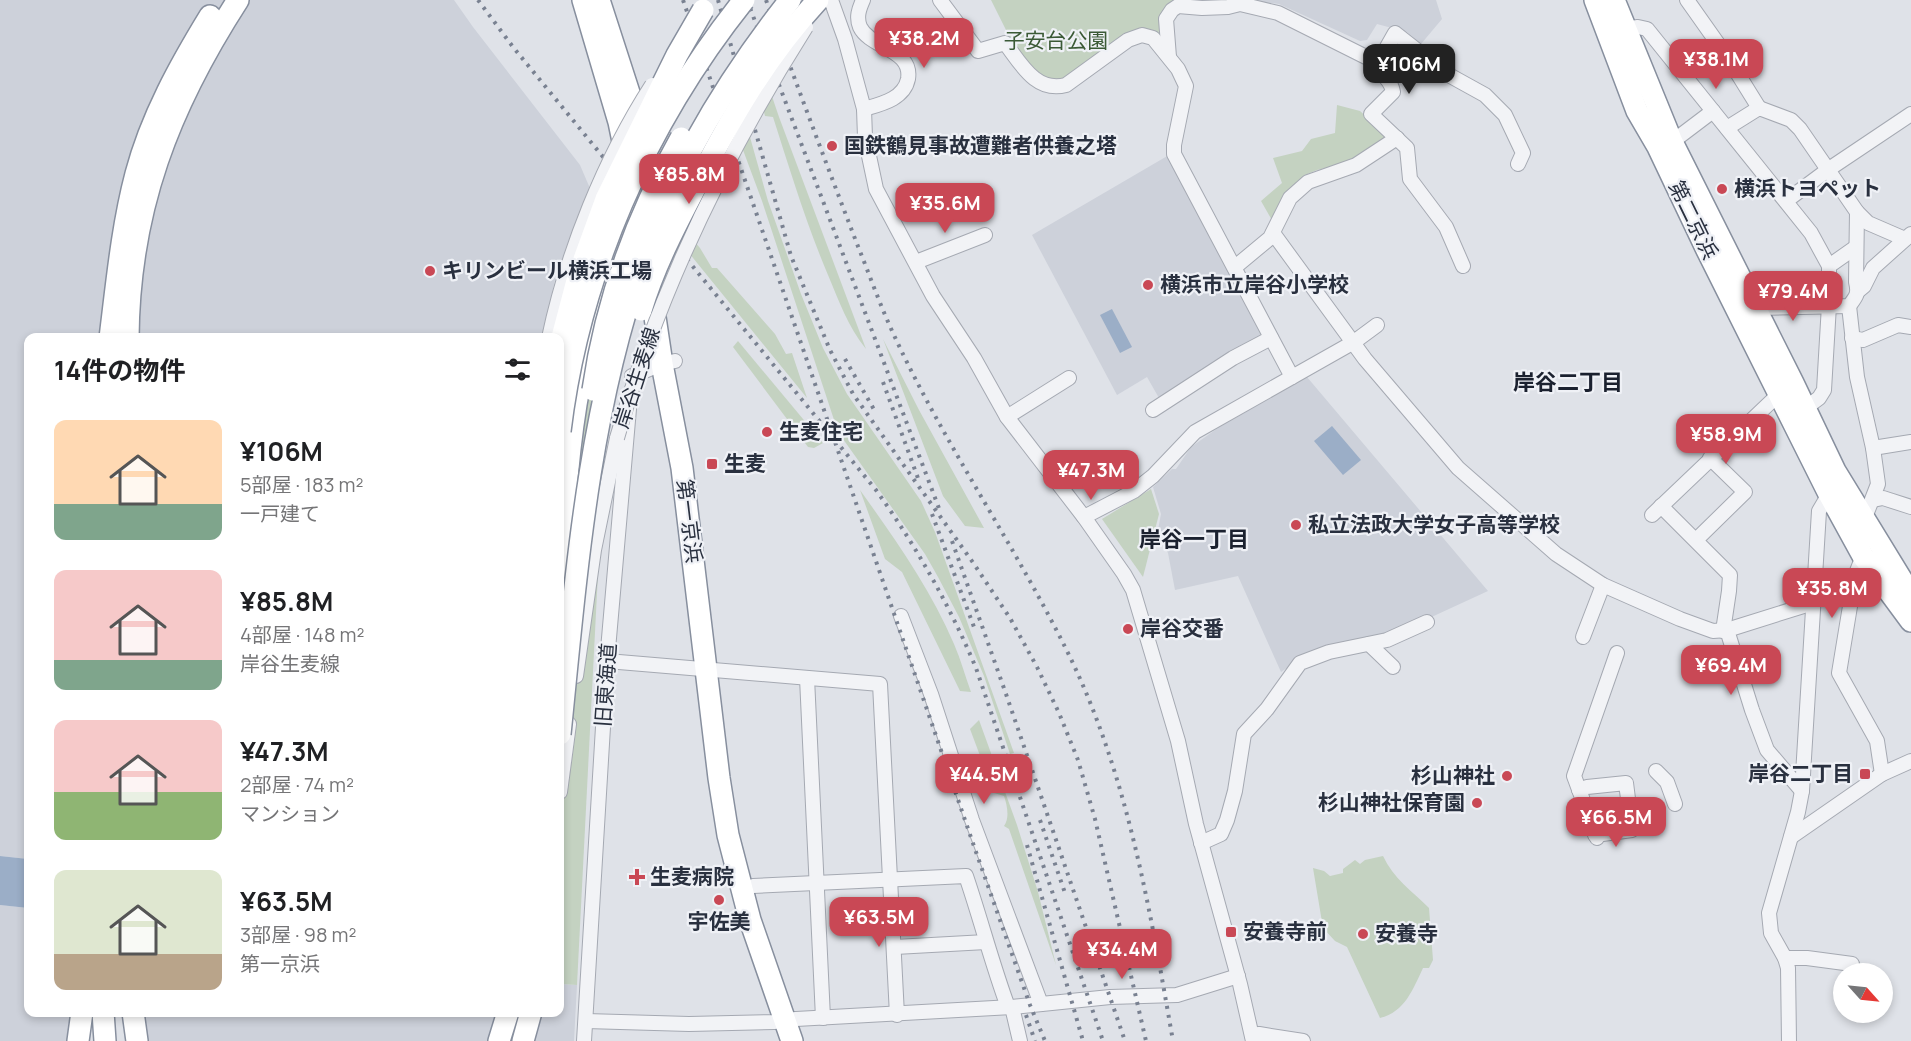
<!DOCTYPE html>
<html lang="ja">
<meta charset="utf-8">
<style>
:root{--surface:#fff;--page:#f6f6f6;--text:#202124;--muted:#757577;--accent:#c94855}
body{margin:0;font-family:Manrope,"Noto Sans JP",sans-serif;background:var(--page);color:var(--text);height:100vh;display:flex;flex-direction:column;font-size:22px;white-space:nowrap}
*{box-sizing:border-box;margin:0}
p{font-size:20px;color:var(--muted)}
.icon{flex:none;width:33px;height:33px;fill:none;stroke:currentColor;stroke-width:2;stroke-linecap:round;stroke-linejoin:round}
.map{position:relative;flex:1;overflow:hidden}
.sheet{position:absolute;left:24px;top:333px;width:540px;height:684px;display:flex;flex-direction:column;background:var(--surface);border-radius:12px;box-shadow:0 3px 9px #0003}
.sheet>*{flex:none}
.needle{width:39px;rotate:117deg}
.buttons{position:absolute;left:1833px;top:963px;display:grid;gap:12px}
.buttons a{display:grid;place-items:center;width:60px;height:60px;border-radius:50%;background:var(--surface);box-shadow:0 3px 9px #0003;font-size:30px}
.price{position:absolute;translate:-50% -51px;padding:0 14px;border-radius:12px;background:var(--accent);color:#fff;font-size:20px;line-height:39px;filter:drop-shadow(0 2px 3px #0008)}
.price::after{content:'';position:absolute;left:50%;top:36px;width:18px;height:14px;margin-left:-9px;background:inherit;clip-path:polygon(0 0,100% 0,50% 100%)}
.price.active{background:#222;color:#fff}
ul{padding:0;list-style:none}
li{display:flex;align-items:center;gap:18px;height:150px;padding:0 30px}
li span{display:grid;place-items:center;flex:none;width:168px;height:120px;border-radius:12px;color:#555}
li>.icon{margin-inline-start:auto}
span .icon{width:72px;height:72px;fill:#fffc;stroke-width:1}
li b{font-size:26px}
h2{display:flex;justify-content:space-between;align-items:center;height:72px;padding:0 30px;font-size:26px}
.map>svg:first-child{display:block}
.built{fill:#cdd1da}
.green{fill:#c4d2c1}
.water{fill:#9baec7}
.lines{fill:none;stroke-linecap:round;stroke-linejoin:round}
.minor-casing{stroke:#a5a9b2;stroke-width:16}
.highway-casing{stroke:#878f9e;stroke-width:24}
.minor{stroke:#f2f3f6;stroke-width:14}
.highway{stroke:#fff;stroke-width:21}
.rail{stroke:#798191;stroke-width:4;stroke-dasharray:3 6;stroke-linecap:butt}
.minor-bridge-casing{stroke:#a5a9b2;stroke-width:16;stroke-linecap:butt}
.highway-bridge-casing{stroke:#878f9e;stroke-width:24;stroke-linecap:butt}
.minor-bridge{stroke:#f2f3f6;stroke-width:14}
.highway-bridge{stroke:#fff;stroke-width:21}
.poi-dot{fill:#c94855;stroke:#eff1f6;stroke-width:2}
.labels{text-anchor:middle;stroke-width:4.5;stroke-linejoin:round;paint-order:stroke}
.park-label{font-size:21px;fill:#3b5a36;stroke:#eff1f6}
.poi-label{font-size:21px;font-weight:bold;fill:#29303f;stroke:#eff1f6;text-anchor:start}
.street-label{font-size:21px;fill:#29303f;stroke:#eff1f6}
.neighbourhood-label{font-size:22px;font-weight:bold;fill:#1b212f;stroke:#eff1f6}
</style>
<div class="map">
<svg width="1911" height="1041" viewBox="0 0 1911 1041">
<rect width="100%" height="100%" fill="#dfe2e8"/>
<g class="built">
<polygon points="0,0 454,0 473,27 580,165 592,193 568,255 560,265 556,275 546,321 545,337 28,338 28,859 0,856"/>
<polygon points="1249,0 1436,0 1442,19 1421,44 1407,32 1377,24 1367,40 1360,41 1279,4"/>
<polygon points="1169,155 1264,334 1159,398 1147,377 1117,395 1032,235"/>
<polygon points="1307,377 1488,591 1386,638 1300,659 1281,672 1238,576 1175,590 1168,553 1157,535 1161,514 1153,487 1172,469 1176,469 1191,447 1218,428"/>
<polygon points="0,905 28,908 28,1012 76,1013 75,1041 0,1041"/>
<polygon points="560,984 577,985 574,1041 126,1041 126,1013 560,1012"/>
</g>
<g class="green">
<polygon points="991,0 1178,0 1172,10 1169,57 1142,35 1054,89 1005,43 1008,34"/>
<path d="M760,61l19,56 87,232c-18,-22 -27,-48 -38,-74 -22,-52 -38,-105 -55,-158l-8,-1 -11,-46z"/>
<polygon points="737,91 768,201 801,294 823,348 847,394 921,501 935,532 1014,753 1010,754 984,676 959,617 938,577 925,554 838,432 762,201 727,107"/>
<polygon points="1337,105 1360,111 1389,137 1354,161 1317,170 1305,175 1286,196 1273,222 1261,201 1282,183 1273,158 1302,151 1311,139 1335,133"/>
<polygon points="673,216 700,248 712,268 717,268 775,334 786,354 792,353 807,398 667,226"/>
<polygon points="611,319 577,985 560,984 560,338"/>
<polygon points="883,339 919,410 984,528 965,526 943,496"/>
<polygon points="738,341 823,443 814,448 808,447 733,347"/>
<polygon points="1151,489 1159,514 1143,577 1102,519"/>
<path d="M860,490c35,49 70,98 94,154 7,16 11,32 17,48l-11,-1 -58,-119 -17,-13z"/>
<path d="M979,720l38,105 21,67 18,73 -47,-136 -5,-3c6,-8 3,-21 0,-30l-10,-3 -24,-64z"/>
<path d="M1383,856c10,22 29,35 46,52l4,52 -4,8h-6c-10,21 -18,44 -43,50l-33,-71 -12,-6 -12,-13 -10,-60 11,3 6,5 13,-3v-4l12,-9 5,4 5,-4z"/>
</g>
<g class="water">
<polygon points="1112,309 1132,347 1120,353 1100,315"/>
<polygon points="1332,426 1361,460 1343,475 1314,441"/>
<polygon points="0,856 28,859 28,908 0,905"/>
</g>
<g class="lines">
<g class="minor-casing">
<g id="minor">
<polyline points="831,0 845,39 864,109 865,137 876,189 933,296 974,358 1007,417 1084,517 1124,574 1133,590 1178,741 1196,824 1240,984 1253,1041"/>
<path d="M863,0c-4,9 -7,17 -3,27 10,21 53,22 48,52 -4,20 -27,25 -44,30"/>
<path d="M940,0l38,51 27,-8c16,21 31,50 61,42l62,-45 14,-5 11,3 25,31 8,17 -12,59v9l118,223"/>
<polyline points="1687,0 1728,58 1759,108"/>
<polyline points="1625,29 1638,27 1647,29 1811,233 1829,266 1829,305 1824,390 1819,398 1804,409"/>
<polyline points="1169,57 1166,19 1172,10 1178,6 1202,8 1228,7 1240,4 1278,13 1378,63"/>
<path d="M1727,128l32,-20 32,12 9,9 57,83 -1,70c3,12 0,15 -7,24l-93,2"/>
<polyline points="1666,144 1672,142 1713,111"/>
<polyline points="1786,201 1829,169 1911,114"/>
<polyline points="1857,212 1868,223 1905,239"/>
<polyline points="1273,233 1365,359 1458,468 1556,554 1603,585 1680,619 1713,631 1727,630 1813,603"/>
<polyline points="916,262 985,235"/>
<path d="M1463,266l-17,-39 -36,-48 -3,-31 -36,-34 22,-22c-2,-14 -12,-14 -15,-29l17,-30 52,41 38,21 20,20 18,38 -5,11"/>
<polyline points="1829,266 1856,247"/>
<polyline points="1235,267 1270,238 1290,198 1308,182 1356,165 1397,138"/>
<polyline points="1858,291 1864,286 1873,268 1911,234"/>
<polyline points="1849,306 1857,377 1873,448 1878,484 1864,520"/>
<polyline points="1852,338 1863,340 1898,325 1911,327"/>
<polyline points="632,378 632,376 662,364 675,361"/>
<polyline points="1153,410 1233,358 1271,338"/>
<polyline points="1007,417 1069,378"/>
<polyline points="1873,448 1911,442"/>
<polyline points="1873,500 1883,498 1911,507"/>
<polyline points="1661,506 1730,575 1729,591 1723,631"/>
<polyline points="1652,515 1779,394"/>
<polyline points="1084,517 1134,491 1153,476 1195,432 1354,342 1377,325"/>
<polyline points="1696,540 1745,492 1710,458"/>
<polyline points="1863,556 1855,576 1839,673 1877,741 1882,774"/>
<polyline points="901,616 931,694 972,820 1041,1004"/>
<polyline points="1727,630 1752,710 1767,750 1802,791"/>
<polyline points="1583,637 1603,585"/>
<polyline points="1369,644 1393,667"/>
<polyline points="607,661 880,684 897,1015"/>
<polyline points="576,676 594,550 617,438"/>
<polyline points="807,678 823,1018"/>
<polyline points="1656,771 1667,782 1675,804"/>
<polyline points="1579,790 1587,787 1626,783 1632,830 1595,835"/>
<polyline points="560,792 569,724"/>
<polyline points="1791,837 1882,774 1911,761"/>
<polyline points="1597,838 1574,776 1617,653"/>
<polyline points="1201,843 1221,834 1227,820 1235,791 1244,734 1267,709 1300,663 1329,652 1387,640 1427,622"/>
<path d="M753,886l213,-10c15,44 26,88 42,131"/>
<polyline points="895,947 986,942"/>
<polyline points="1785,958 1807,958 1852,964"/>
<polyline points="1012,1007 1020,1041"/>
<polyline points="586,1021 689,1024 774,1022 796,1019 1012,1007 1110,997 1177,995 1238,976"/>
<polyline points="1252,1035 1259,1034 1303,1041"/>
<polyline points="584,1041 607,661 629,409"/>
<polyline points="1789,1041 1788,968 1785,958 1771,933 1769,913 1798,812 1802,791 1819,511 1829,494 1834,490"/>
</g>
</g>
<g class="highway-casing">
<g id="highway">
<polyline points="583,0 619,122 641,229"/>
<polyline points="599,0 631,99 654,205"/>
<polyline points="1595,0 1637,111 1658,147 1707,250 1829,494 1863,556 1911,621"/>
<polyline points="1614,0 1672,142 1793,383 1835,471 1911,595"/>
<polyline points="649,277 662,364 682,468 719,778 728,835 750,920 792,1041"/>
<path d="M110,338c7,-56 12,-111 26,-164 15,-57 44,-109 74,-158"/>
<path d="M128,338c1,-129 41,-231 110,-338"/>
<path d="M560,584c4,-67 7,-135 20,-202 6,-35 16,-69 26,-103"/>
<polyline points="103,1012 105,1041"/>
<polyline points="133,1012 137,1041"/>
<polyline points="78,1041 82,1012"/>
<polyline points="499,1041 508,1012"/>
<polyline points="523,1041 531,1012"/>
</g>
</g>
<use href="#minor" class="minor"/>
<use href="#highway" class="highway"/>
<g class="rail">
<path d="M478,0l35,47 363,443c40,56 73,114 100,178l127,373"/>
<polyline points="683,0 976,852 1030,1005 1045,1041"/>
<polyline points="718,0 791,256 830,350 853,394 974,564 1010,618 1037,667 1059,713 1078,760 1095,819 1146,1041"/>
<polyline points="747,0 940,511"/>
<path d="M766,0c30,83 61,166 93,249 11,27 21,56 34,84 51,111 122,212 176,322 59,121 81,255 104,386"/>
<polyline points="845,359 876,413"/>
<polyline points="883,382 919,481"/>
<polyline points="932,514 974,627"/>
<polyline points="952,541 1006,694 1125,1041"/>
<polyline points="1040,820 1066,896"/>
<polyline points="1027,845 1083,1041"/>
<polyline points="1026,1015 1035,1041"/>
</g>
<g class="minor-bridge-casing">
<g id="minor-bridge">
<path d="M549,338c18,-86 56,-180 103,-253"/>
<path d="M617,438c41,-145 108,-283 189,-411"/>
</g>
</g>
<g class="highway-bridge-casing">
<g id="highway-bridge">
<path d="M641,310c13,-43 33,-82 54,-122 34,-67 71,-132 123,-188"/>
<polyline points="560,345 579,273 606,199 677,55 703,10"/>
<path d="M593,390c13,-90 44,-174 88,-252"/>
<path d="M560,431c19,-157 85,-307 184,-431"/>
<path d="M560,734c16,-157 28,-320 81,-470 33,-97 86,-184 149,-264"/>
</g>
</g>
<use href="#minor-bridge" class="minor-bridge"/>
<use href="#highway-bridge" class="highway-bridge"/>
</g>
<g class="poi-dot">
<circle cx="832" cy="146" r="6"/>
<circle cx="1722" cy="189" r="6"/>
<circle cx="430" cy="271" r="6"/>
<circle cx="1148" cy="285" r="6"/>
<circle cx="767" cy="432" r="6"/>
<rect x="706" y="458" width="12" height="12" rx="3"/>
<circle cx="1296" cy="525" r="6"/>
<circle cx="1128" cy="629" r="6"/>
<rect x="1859" y="768" width="12" height="12" rx="3"/>
<circle cx="1507" cy="776" r="6"/>
<circle cx="1477" cy="803" r="6"/>
<path d="M634 868h6v6h6v6h-6v6h-6v-6h-6v-6h6z"/>
<circle cx="719" cy="900" r="6"/>
<rect x="1225" y="926" width="12" height="12" rx="3"/>
<circle cx="1363" cy="934" r="6"/>
</g>
<g class="labels">
<g class="park-label">
<text x="1056" y="48">子安台公園</text>
</g>
<g class="poi-label">
<text x="844" y="153">国鉄鶴見事故遭難者供養之塔</text>
<text x="1734" y="196">横浜トヨペット</text>
<text x="442" y="278">キリンビール横浜工場</text>
<text x="1160" y="292">横浜市立岸谷小学校</text>
<text x="779" y="439">生麦住宅</text>
<text x="724" y="471">生麦</text>
<text x="1308" y="532">私立法政大学女子高等学校</text>
<text x="1140" y="636">岸谷交番</text>
<text x="1853" y="781" text-anchor="end">岸谷二丁目</text>
<text x="1495" y="783" text-anchor="end">杉山神社</text>
<text x="1465" y="810" text-anchor="end">杉山神社保育園</text>
<text x="650" y="884">生麦病院</text>
<text x="719" y="929" text-anchor="middle">宇佐美</text>
<text x="1243" y="939">安養寺前</text>
<text x="1375" y="941">安養寺</text>
</g>
<g class="street-label">
<text transform="translate(1693 220) rotate(64)" y="7">第二京浜</text>
<text transform="translate(637 378) rotate(-72)" y="7">岸谷生麦線</text>
<text transform="translate(689 521) rotate(83)" y="7">第一京浜</text>
<text transform="translate(606 685) rotate(-86)" y="7">旧東海道</text>
</g>
<g class="neighbourhood-label">
<text x="1568" y="390">岸谷二丁目</text>
<text x="1194" y="547">岸谷一丁目</text>
</g>
</g>
</svg>
<div class="buttons">
<a><svg class="needle" viewBox="-14 -14 28 28"><path d="M0-13l5 13h-10z" fill="#e53935"/><path d="M0 13l5-13h-10z" fill="#757577"/></svg></a>
</div>
<b class="price" style="left:924px;top:69px">¥38.2M</b>
<b class="price" style="left:1716px;top:90px">¥38.1M</b>
<b class="price active" style="left:1409px;top:95px">¥106M</b>
<b class="price" style="left:689px;top:205px">¥85.8M</b>
<b class="price" style="left:945px;top:234px">¥35.6M</b>
<b class="price" style="left:1793px;top:322px">¥79.4M</b>
<b class="price" style="left:1726px;top:465px">¥58.9M</b>
<b class="price" style="left:1091px;top:501px">¥47.3M</b>
<b class="price" style="left:1832px;top:619px">¥35.8M</b>
<b class="price" style="left:1731px;top:696px">¥69.4M</b>
<b class="price" style="left:984px;top:805px">¥44.5M</b>
<b class="price" style="left:1616px;top:848px">¥66.5M</b>
<b class="price" style="left:879px;top:948px">¥63.5M</b>
<b class="price" style="left:1122px;top:980px">¥34.4M</b>
<section class="sheet">
<h2>14件の物件<svg class="icon" aria-label="filters" viewBox="0 0 24 24"><path d="M4 7h16M4 17h16"/><circle cx="9" cy="7" r="2"/><circle cx="15" cy="17" r="2"/></svg></h2>
<ul>
<li><span style="background:linear-gradient(#ffd9b3 70%,#7fa58c 0)"><svg class="icon" aria-label="home" viewBox="0 0 24 24"><path d="M3 11l9-7 9 7M6 9v11h12V9"/></svg></span><div><b>¥106M</b><p>5部屋 · 183 m²</p><p>一戸建て</p></div></li>
<li><span style="background:linear-gradient(#f6c9c9 75%,#7fa58c 0)"><svg class="icon" aria-label="home" viewBox="0 0 24 24"><path d="M3 11l9-7 9 7M6 9v11h12V9"/></svg></span><div><b>¥85.8M</b><p>4部屋 · 148 m²</p><p>岸谷生麦線</p></div></li>
<li><span style="background:linear-gradient(#f6c9c9 60%,#8fb573 0)"><svg class="icon" aria-label="home" viewBox="0 0 24 24"><path d="M3 11l9-7 9 7M6 9v11h12V9"/></svg></span><div><b>¥47.3M</b><p>2部屋 · 74 m²</p><p>マンション</p></div></li>
<li><span style="background:linear-gradient(#dfe7d0 70%,#b9a48a 0)"><svg class="icon" aria-label="home" viewBox="0 0 24 24"><path d="M3 11l9-7 9 7M6 9v11h12V9"/></svg></span><div><b>¥63.5M</b><p>3部屋 · 98 m²</p><p>第一京浜</p></div></li>
</ul>
</section>
</div>
